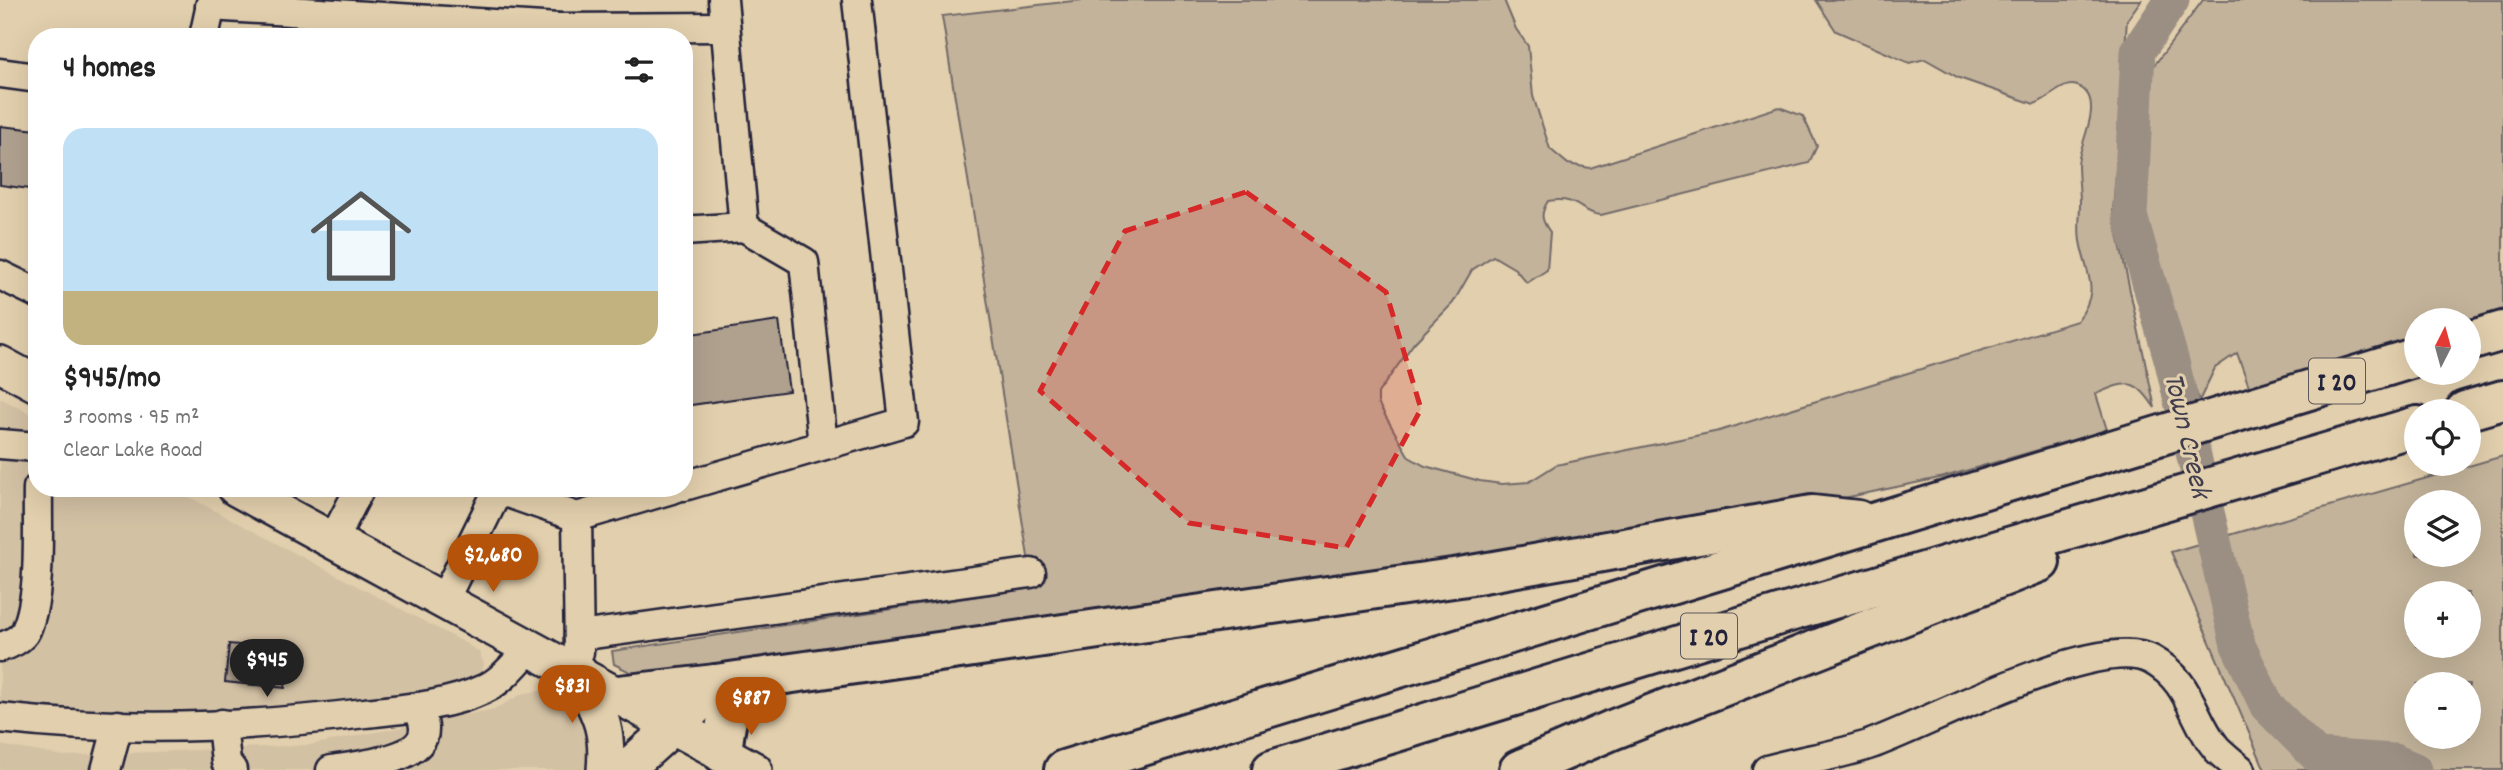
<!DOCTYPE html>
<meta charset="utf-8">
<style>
:root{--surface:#fff;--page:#f6f6f6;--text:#222;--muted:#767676;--line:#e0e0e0;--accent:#b45309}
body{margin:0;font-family:Dekko,sans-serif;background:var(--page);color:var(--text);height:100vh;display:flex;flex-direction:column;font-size:26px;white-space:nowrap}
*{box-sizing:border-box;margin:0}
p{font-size:23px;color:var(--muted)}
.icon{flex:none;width:38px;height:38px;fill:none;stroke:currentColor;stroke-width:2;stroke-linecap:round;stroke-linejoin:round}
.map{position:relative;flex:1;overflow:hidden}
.panel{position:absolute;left:28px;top:28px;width:665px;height:469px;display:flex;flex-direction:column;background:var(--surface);border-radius:28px;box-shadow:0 7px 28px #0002}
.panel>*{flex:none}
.needle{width:46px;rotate:6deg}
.fabs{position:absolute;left:2404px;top:308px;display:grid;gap:14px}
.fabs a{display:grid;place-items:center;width:77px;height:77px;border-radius:50%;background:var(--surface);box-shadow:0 7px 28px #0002;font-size:35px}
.price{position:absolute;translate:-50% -60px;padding:0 16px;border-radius:24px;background:var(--accent);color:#fff;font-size:23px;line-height:46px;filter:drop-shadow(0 2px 4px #0008)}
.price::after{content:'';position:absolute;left:50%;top:42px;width:21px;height:16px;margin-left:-10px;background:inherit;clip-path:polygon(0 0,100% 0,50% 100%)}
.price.active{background:#222;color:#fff}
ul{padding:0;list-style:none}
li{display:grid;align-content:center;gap:14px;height:371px;padding:0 35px}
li+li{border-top:2px solid var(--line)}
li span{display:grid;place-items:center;height:217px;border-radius:21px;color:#555}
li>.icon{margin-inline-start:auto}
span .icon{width:126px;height:126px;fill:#fffc;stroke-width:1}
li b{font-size:30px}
h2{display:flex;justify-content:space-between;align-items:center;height:84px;padding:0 35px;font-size:30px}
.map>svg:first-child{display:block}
.built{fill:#d3c1a4}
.green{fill:#c3b39a;stroke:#726a6a;stroke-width:2;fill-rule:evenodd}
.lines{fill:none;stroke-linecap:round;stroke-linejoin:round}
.river{stroke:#9b8f83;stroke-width:35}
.building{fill:#b0a18f;stroke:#22223b;stroke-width:2}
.minor-casing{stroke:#22223b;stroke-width:33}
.major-casing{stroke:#22223b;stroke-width:40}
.highway-casing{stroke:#22223b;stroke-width:44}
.minor{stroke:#e2cfad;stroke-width:28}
.major{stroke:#e2cfad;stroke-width:35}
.highway{stroke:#e2cfad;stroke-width:38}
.marked{fill:#d62828;fill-opacity:0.2;stroke:#d62828;stroke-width:5;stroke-dasharray:14 9;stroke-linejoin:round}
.labels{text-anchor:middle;stroke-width:6;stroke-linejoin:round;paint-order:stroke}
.shield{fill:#e2cfad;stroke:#5c565d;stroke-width:2}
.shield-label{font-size:26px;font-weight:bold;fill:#22223b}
.water-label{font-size:30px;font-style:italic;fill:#403d4d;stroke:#e2cfad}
</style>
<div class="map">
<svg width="2503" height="770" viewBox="0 0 2503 770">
<rect width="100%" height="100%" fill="#e2cfad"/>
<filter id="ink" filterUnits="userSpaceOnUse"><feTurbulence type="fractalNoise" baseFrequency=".0143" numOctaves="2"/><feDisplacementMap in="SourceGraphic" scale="14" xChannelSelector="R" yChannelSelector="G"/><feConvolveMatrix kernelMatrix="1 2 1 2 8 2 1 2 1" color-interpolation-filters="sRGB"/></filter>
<g filter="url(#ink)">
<g class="built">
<polygon points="0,398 37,417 37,488 172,488 467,644 479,652 484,664 481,676 468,684 214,720 0,712"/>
<polygon points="548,690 567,696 588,724 589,762 584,770 0,770 0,745 63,756 310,745 495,709 524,693"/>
</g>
<g class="green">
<path d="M1082,0h422l12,29 12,17 5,50 17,53 18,15 22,4 189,-61 24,9 14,30 -8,17 -208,52c-23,-2 -21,-19 -53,-14 -8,13 -7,19 2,31l-3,38 -20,13 -12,-14 -22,-13 -21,14 -19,33 -39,40 -36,50v10l31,54 16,9 55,15 22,3 27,-2 27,-17 163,-34 358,-110c25,-32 9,-45 3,-80 -2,-12 0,-26 0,-38 0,-13 -2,-26 -2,-38 0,-18 23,-56 8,-73 -18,-20 -35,8 -52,12l-75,-26 -34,-19 -16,4 -73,-32 -20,-31h325l-14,20 -14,191 42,197c-20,-30 -27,-28 -59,-14l11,36 -163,47 -124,26 -386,63 -796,110 -24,-12 -2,-13 421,-63 -91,-572z"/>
<polygon points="2203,0 2503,0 2503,309 2468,320 2417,320 2417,337 2250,389 2237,353 2215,368 2199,401 2140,214 2150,71"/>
<path d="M2503,456v314h-238l-94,-218zM2469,502v53h-52v-53zM2469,593v53h-52v-53zM2469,684v53h-52v-53z"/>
</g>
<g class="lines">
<polyline class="river" points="2172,0 2138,51 2130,216 2172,362 2238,645 2267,706 2317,756 2394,761 2415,770"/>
</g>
<g class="building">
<polygon points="0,126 37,130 37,190 0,185"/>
<polygon points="779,321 789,391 684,406 684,335"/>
<polygon points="229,644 289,650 285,688 225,682"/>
</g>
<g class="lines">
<g class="minor-casing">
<g id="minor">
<polyline points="210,6 558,28 558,37"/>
<polyline points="558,28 725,27"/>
<polyline points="204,37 212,0"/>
<polyline points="0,73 37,78"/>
<polyline points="744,227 804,262 823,445"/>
<polyline points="684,231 744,227 723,0"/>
<polyline points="0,275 37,293"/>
<polyline points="0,444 37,447"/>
<polyline points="684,486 904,422 857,0"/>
<polyline points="493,488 577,517"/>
<polyline points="333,540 360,488"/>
<polyline points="444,600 498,490"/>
<polyline points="579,636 1031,573"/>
<path d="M0,647c9,-2 22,-8 26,-17 16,-36 11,-102 12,-142"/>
<polyline points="579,652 577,517 675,488"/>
<path d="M0,718c120,14 245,10 365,-5 38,-4 83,-7 119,-24 19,-8 33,-28 47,-42"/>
<polyline points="222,724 226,762 232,770"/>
<polyline points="106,770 118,725"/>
<path d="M331,770c23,-4 95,-9 93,-42 0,-7 -4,-15 -6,-21"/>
<path d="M1767,770c34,-10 70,-14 104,-26 57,-20 228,-113 281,-84 40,22 39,58 65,89 7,7 16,14 24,21"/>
</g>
</g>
<g class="major-casing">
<g id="major">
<polyline points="0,364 37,384"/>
<polyline points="236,488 754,770"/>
<path d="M579,672c19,41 30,52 26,98"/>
<polyline points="625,770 674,726"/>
</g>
</g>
<g class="highway-casing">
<g id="highway">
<polyline points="2469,341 2503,331"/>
<polyline points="2465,411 2503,400"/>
<polyline points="619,695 716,684 1460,577 1812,515 1858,520"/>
<polyline points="674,726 716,684"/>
<path d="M722,753c5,-40 4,-48 36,-75"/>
<polyline points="1064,770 2417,357"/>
<polyline points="1272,770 1779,615 2417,426"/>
<polyline points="1519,770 1612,730 2040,562"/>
</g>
</g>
<use href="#minor" class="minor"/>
<use href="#major" class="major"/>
<use href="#highway" class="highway"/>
</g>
</g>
<path class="marked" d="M1246,192l140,100 35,117 -75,139 -157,-25 -149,-132 85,-160z"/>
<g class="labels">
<g class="shield">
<rect x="2309" y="358.5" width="56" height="45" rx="5"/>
<rect x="1681" y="613.5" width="56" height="45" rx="5"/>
</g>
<g class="shield-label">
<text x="2337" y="390">I 20</text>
<text x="1709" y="645">I 20</text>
</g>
<g class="water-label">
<text transform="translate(2189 435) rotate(77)" y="10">Town Creek</text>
</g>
</g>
</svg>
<div class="fabs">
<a><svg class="needle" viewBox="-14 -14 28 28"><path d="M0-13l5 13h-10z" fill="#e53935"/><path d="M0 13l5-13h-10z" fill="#767676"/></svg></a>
<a><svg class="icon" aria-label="locate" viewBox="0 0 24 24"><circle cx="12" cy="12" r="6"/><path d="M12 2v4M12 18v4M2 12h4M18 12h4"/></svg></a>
<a><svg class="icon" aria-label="layers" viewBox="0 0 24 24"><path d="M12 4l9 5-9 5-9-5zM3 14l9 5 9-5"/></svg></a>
<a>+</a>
<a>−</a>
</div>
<b class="price" style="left:493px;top:594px">$2,680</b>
<b class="price active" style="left:267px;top:699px">$945</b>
<b class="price" style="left:572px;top:725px">$831</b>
<b class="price" style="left:751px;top:737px">$887</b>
<section class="panel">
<h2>4 homes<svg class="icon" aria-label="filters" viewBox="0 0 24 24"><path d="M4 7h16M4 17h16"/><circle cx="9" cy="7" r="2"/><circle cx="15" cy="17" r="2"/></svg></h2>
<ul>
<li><span style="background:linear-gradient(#bfe0f5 75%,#c2b280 0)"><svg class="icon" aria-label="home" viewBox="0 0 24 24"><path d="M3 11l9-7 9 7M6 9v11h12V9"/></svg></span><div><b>$945/mo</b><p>3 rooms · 95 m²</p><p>Clear Lake Road</p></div></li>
</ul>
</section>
</div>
